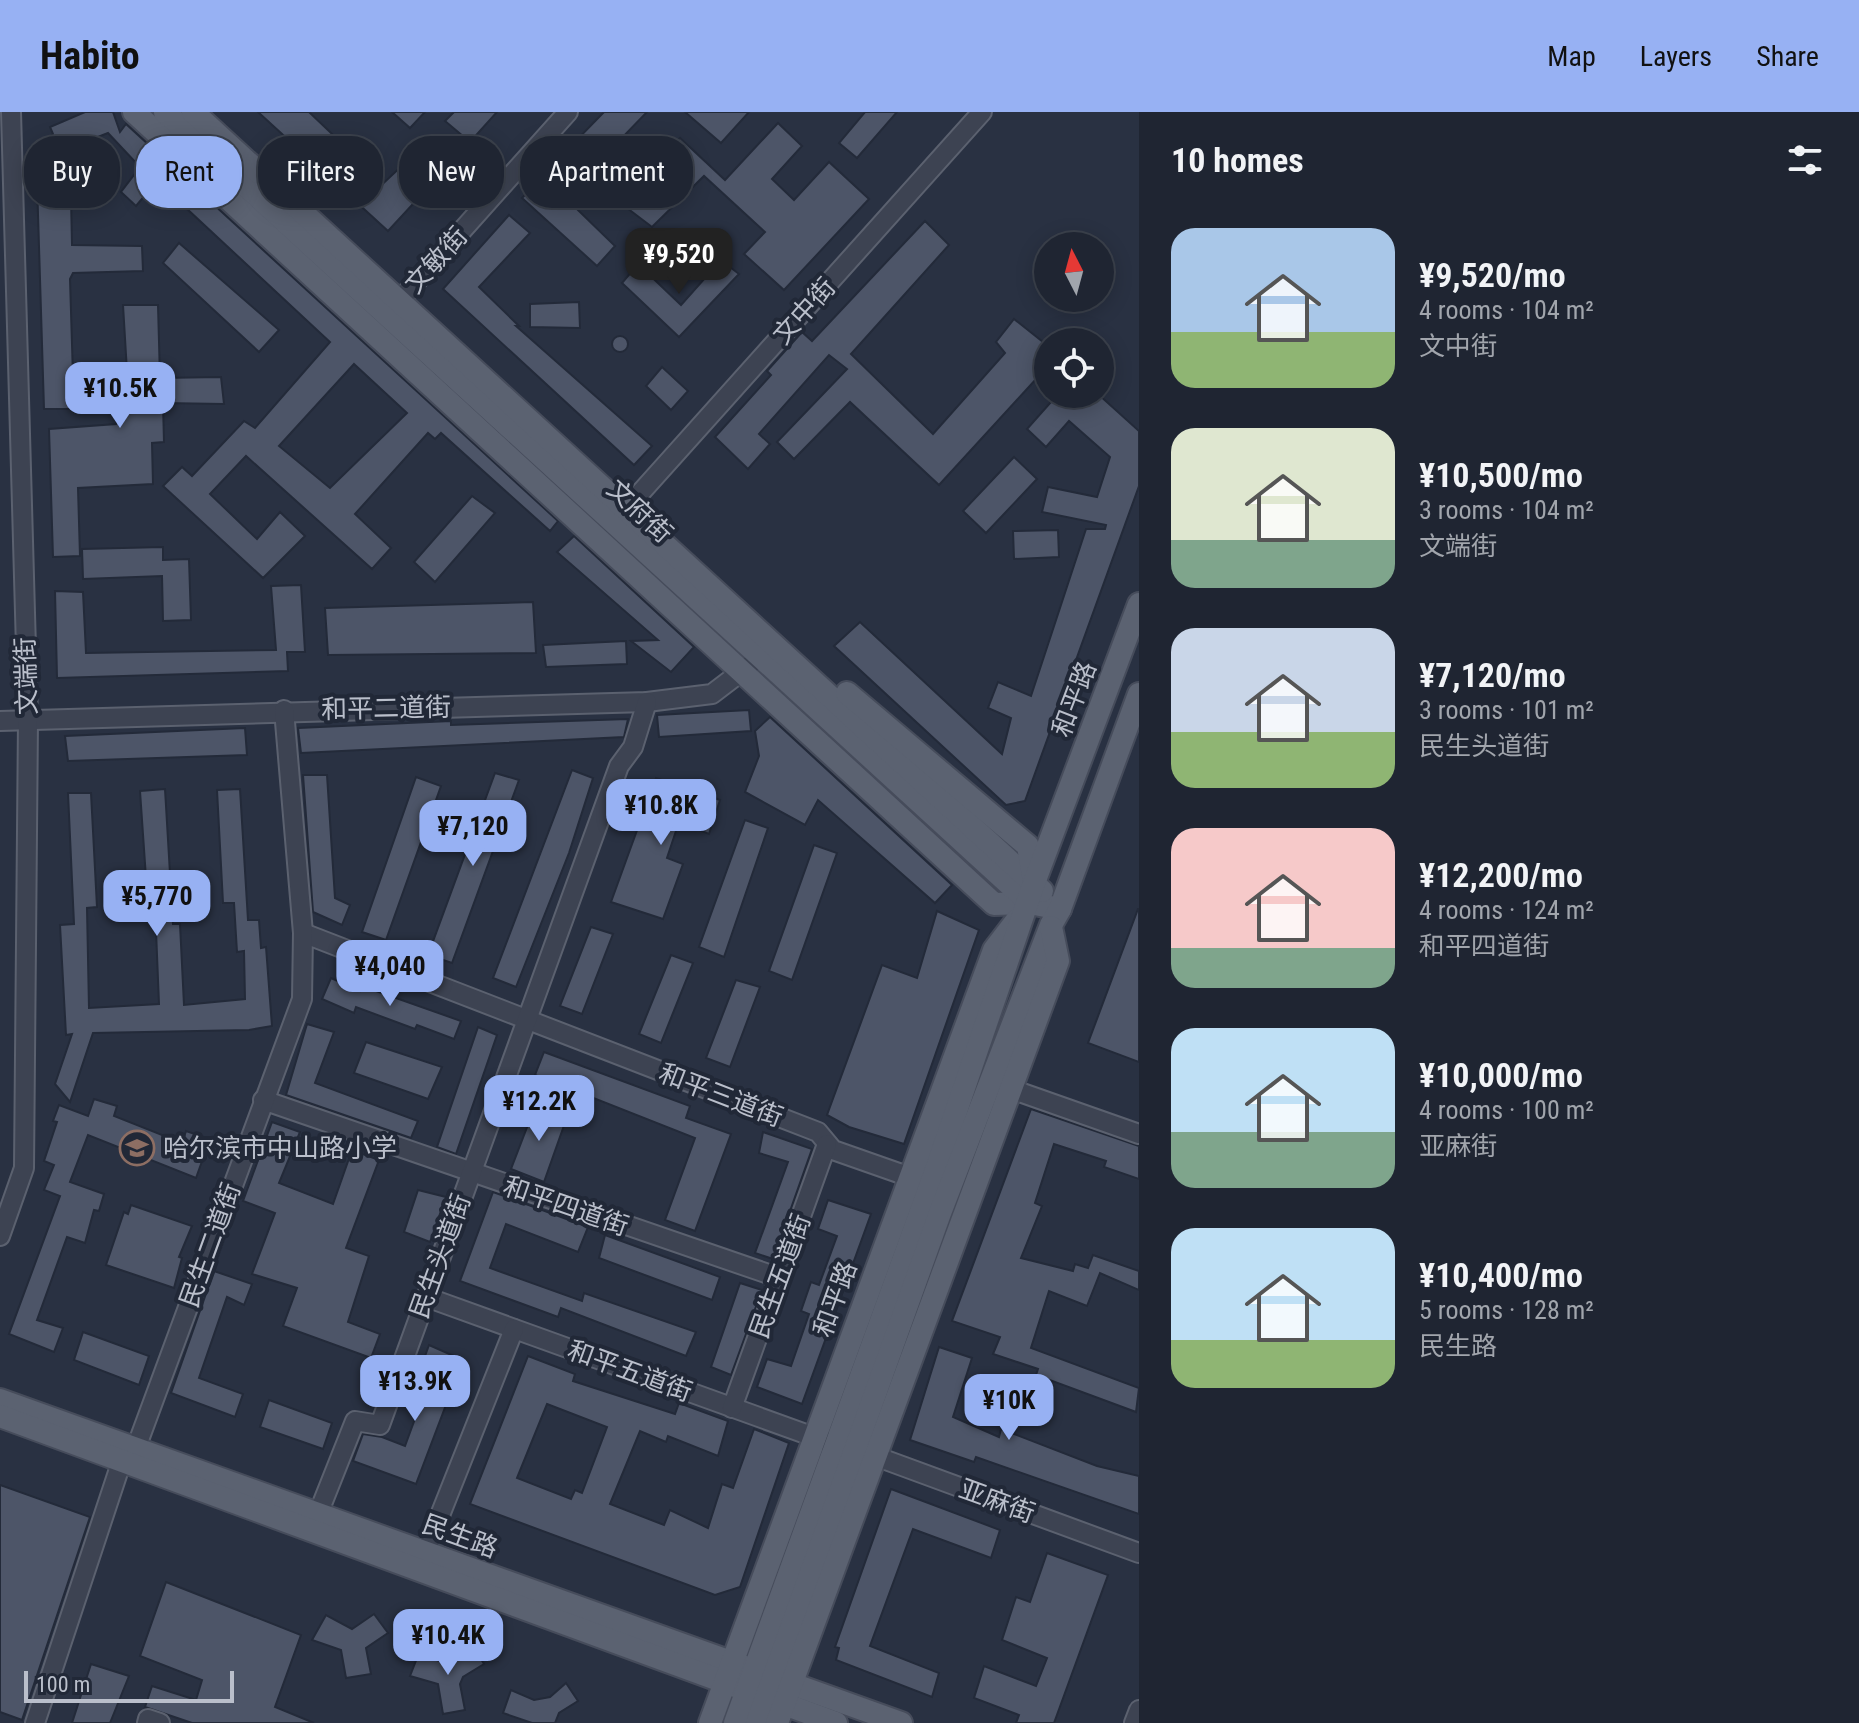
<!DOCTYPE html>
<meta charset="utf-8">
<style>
:root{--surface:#1f2532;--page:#272d3a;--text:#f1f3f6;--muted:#a1a5ac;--line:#3c424d;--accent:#97b1f3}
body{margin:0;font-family:"Roboto Condensed","Noto Sans SC",sans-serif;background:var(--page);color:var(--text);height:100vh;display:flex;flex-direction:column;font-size:30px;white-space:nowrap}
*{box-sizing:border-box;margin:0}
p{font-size:26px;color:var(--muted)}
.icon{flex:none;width:44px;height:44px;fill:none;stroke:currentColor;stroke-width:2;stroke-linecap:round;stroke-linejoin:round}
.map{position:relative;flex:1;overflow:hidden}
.panel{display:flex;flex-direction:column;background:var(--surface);width:720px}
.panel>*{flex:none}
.top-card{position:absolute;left:24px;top:24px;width:760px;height:72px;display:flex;gap:16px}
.needle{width:52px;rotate:354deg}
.fabs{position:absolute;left:1034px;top:120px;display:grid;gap:16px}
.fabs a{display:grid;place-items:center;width:80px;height:80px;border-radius:50%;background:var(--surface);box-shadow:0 4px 20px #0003,0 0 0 2px var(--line);font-size:40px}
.scale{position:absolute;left:24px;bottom:20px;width:210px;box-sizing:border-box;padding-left:8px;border:4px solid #babfcb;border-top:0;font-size:22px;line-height:28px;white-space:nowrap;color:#babfcb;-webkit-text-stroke:6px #212837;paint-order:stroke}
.price{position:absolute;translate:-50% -68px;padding:0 18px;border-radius:16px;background:var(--accent);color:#111;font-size:26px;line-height:52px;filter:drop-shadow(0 2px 4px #0008)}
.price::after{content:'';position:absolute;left:50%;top:48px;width:24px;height:18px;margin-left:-12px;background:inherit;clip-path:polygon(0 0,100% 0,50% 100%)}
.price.current{background:#222;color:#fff}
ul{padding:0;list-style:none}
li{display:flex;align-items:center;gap:24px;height:200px;padding:0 32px}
li span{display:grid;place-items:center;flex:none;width:224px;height:160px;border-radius:24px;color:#555}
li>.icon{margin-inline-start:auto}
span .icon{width:96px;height:96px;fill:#fffc;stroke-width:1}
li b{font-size:34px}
h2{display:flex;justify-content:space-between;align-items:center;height:96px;padding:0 32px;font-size:34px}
.tag{padding:0 28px;border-radius:32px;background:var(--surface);box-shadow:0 4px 20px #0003,0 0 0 2px var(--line);font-size:28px;line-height:72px}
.tag.current{background:var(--accent);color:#111}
header{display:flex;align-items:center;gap:48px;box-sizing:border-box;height:112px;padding:0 40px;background:var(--accent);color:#111}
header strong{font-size:38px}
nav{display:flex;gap:44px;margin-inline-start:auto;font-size:28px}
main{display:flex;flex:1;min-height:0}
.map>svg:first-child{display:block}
.building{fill:#4d5568;stroke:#232a39;stroke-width:2;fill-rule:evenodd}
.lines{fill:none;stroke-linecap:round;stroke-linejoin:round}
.minor-casing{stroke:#5b616f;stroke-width:22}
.major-casing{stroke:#464c5b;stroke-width:26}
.minor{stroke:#3d4352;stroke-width:18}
.major{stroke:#5b6271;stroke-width:22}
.labels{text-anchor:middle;stroke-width:8;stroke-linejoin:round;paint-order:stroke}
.street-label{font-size:26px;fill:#babfcb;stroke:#212837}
.poi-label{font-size:26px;fill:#babfcb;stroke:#212837;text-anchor:start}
</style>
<header>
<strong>Habito</strong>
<nav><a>Map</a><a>Layers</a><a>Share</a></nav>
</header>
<main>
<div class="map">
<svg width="1139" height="1611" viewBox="0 0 1139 1611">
<rect width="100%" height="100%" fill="#293142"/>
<g class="building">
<path d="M85,0h28l7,20 6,-8 432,397 -8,10 -109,-98 -6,6 -7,-6 -73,81 36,34 -19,21 -126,-113 -36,38 47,45 23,-27 25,24 -42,42 -100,-92 19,-19 10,9 52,-55 11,7 75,-86 -173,-161 -21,25 -15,-14 19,-25 -32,-34 -38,15 2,97 70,1 1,25 -70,2 -3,6 4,130h-30l-8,-260 17,-15 -3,-7zM354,252l53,49 -77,75 -51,-42z"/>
<polygon points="258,0 309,0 371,59 359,72 371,83 426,31 450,52 388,119"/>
<polygon points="392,0 425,0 410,16"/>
<polygon points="454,0 497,0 470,30 445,9"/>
<polygon points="604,0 647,0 587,62 564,41"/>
<polygon points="685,0 749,0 721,31"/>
<polygon points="865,0 897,0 857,46 839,31"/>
<polygon points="778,11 802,34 772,67 794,88 829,50 869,87 784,178 744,142 765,120 704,64 652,115 627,96 624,85 680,26 725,68"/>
<polygon points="543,64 615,134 597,154 522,86"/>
<polygon points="509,103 530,121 479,175 519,214 516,214 652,334 634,353 443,177"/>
<polygon points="925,109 949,133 851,242 933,322 1005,241 996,230 1014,207 1048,234 1048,254 939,373 850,290 794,347 777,330 847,257 829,243 759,322 770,332 748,357 715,325 771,263 767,259 802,220 812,229"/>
<polygon points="179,131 279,218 259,240 163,151"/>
<polygon points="721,148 739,162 679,225 622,171 638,152 681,193"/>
<polygon points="579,190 580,216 530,215 530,192"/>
<polygon points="123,193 158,193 160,266 221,265 224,292 163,291 164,330 152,331 153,372 78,376 80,444 53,445 49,317 116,312 116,293 129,293"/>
<circle cx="620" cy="232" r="8"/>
<polygon points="662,255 688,279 671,298 646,274"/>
<polygon points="1058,282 1098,282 1139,319 1139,374 1025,689 1006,693 834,534 860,510 1002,642 1011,606 988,596 998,570 1031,584 1086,417 1105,417 1106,413 1042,400 1048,375 1097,385 1110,345 1069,309 1046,335 1027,317"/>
<polygon points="1014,345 1037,367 986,421 963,399"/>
<polygon points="472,384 495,401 435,470 414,450"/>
<polygon points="1058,418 1059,445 1014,447 1013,419"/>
<polygon points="574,424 694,535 671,560 631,529 658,528 557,440"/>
<polygon points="163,435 163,448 189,447 191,508 163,509 162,464 83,467 82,437"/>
<polygon points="301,473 305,540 287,540 288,559 57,566 55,479 83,480 86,541 276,538 271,474"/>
<polygon points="533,490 536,541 328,543 325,496"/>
<polygon points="626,529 627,552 546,555 543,533"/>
<polygon points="749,598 751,619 659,625 657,603"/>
<polygon points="770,605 952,773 935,791 818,688 805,713 745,680 759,644 755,619"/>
<polygon points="628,607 624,625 301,641 298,616 451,609 451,613"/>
<polygon points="245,616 247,643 68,649 65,624"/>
<polygon points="572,658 593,666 569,741 516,875 493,866"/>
<polygon points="495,661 519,668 452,851 428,843"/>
<polygon points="303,663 327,663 335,786 350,793 342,813 313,800"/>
<polygon points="416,665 441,674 386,828 362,820"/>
<polygon points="656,666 720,688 709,722 679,710 667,746 683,752 663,807 611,790"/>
<polygon points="165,677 173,812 180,812 184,893 245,887 244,839 237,840 234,791 223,791 217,678 240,677 248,808 259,808 261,836 266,835 272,914 249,918 93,921 70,990 55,972 72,922 66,923 60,813 74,812 68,681 91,681 97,795 87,796 89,896 159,892 155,794 148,795 140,679"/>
<polygon points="745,708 768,716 724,845 699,835"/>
<polygon points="814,733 837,741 792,868 769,859"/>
<polygon points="1138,797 1139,797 1139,950 1088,931"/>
<polygon points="937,799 979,818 904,1032 849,1015 827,1003 882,853 917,866"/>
<polygon points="591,815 613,822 582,902 560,894"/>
<polygon points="671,843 693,851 661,931 639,922"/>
<polygon points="331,866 360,879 362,874 461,909 454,927 417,913 415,917 356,895 354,901 322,887"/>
<polygon points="736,868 760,875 730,955 706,946"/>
<polygon points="307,912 334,920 315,971 418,1009 411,1026 286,983"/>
<polygon points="478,915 497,923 456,1042 437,1035"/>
<polygon points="366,930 442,955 428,987 354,961"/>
<polygon points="544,940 690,994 686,1006 731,1022 695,1119 665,1108 695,1026 535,963"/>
<polygon points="94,987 117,994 114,1004 182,1031 186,1019 210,1027 196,1066 88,1023 70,1070 104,1082 99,1099 94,1098 85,1131 67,1125 37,1208 63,1216 54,1240 9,1222 60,1084 44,1078 54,1053 44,1049 57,1010 53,1009 59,993 88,1004"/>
<polygon points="536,992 567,1005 544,1070 511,1057"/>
<polygon points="1031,997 1139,1034 1139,1067 1104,1055 1106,1049 1054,1032 1035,1091 1042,1094 1021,1146 1073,1159 1075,1152 1088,1156 1093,1143 1139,1159 1139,1178 1100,1161 1087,1194 1049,1179 1031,1236 1139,1276 1136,1300 1036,1263 1038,1257 993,1242 1000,1225 952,1209"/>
<polygon points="272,1010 300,1020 279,1071 333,1092 352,1038 379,1048 346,1136 369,1144 348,1210 380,1222 371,1246 283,1214 297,1176 252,1162 275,1101 243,1089"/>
<polygon points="763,1020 812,1037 773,1147 755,1141 788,1050 759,1041"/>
<polygon points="418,1078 446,1085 430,1130 404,1120"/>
<polygon points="493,1080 588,1115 578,1140 506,1112 490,1156 582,1189 584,1181 696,1220 686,1244 561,1196 558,1205 460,1169"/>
<polygon points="828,1088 871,1102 802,1292 757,1275 767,1247 791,1254 809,1202 801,1199 811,1170 819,1173 837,1124 818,1117"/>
<polygon points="131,1093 192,1114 179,1145 182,1146 174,1176 106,1153 124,1100 128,1102"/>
<polygon points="605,1123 720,1165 712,1188 599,1146"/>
<polygon points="214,1159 252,1172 244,1193 227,1185 199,1266 243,1282 235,1305 171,1281"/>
<polygon points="740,1171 762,1178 731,1263 711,1255"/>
<polygon points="83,1220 149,1244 139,1273 74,1248"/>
<polygon points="429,1233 463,1248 416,1372 353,1349 363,1322 382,1325 405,1334 431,1263 420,1258"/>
<polygon points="939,1235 972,1246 953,1305 999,1325 1001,1317 1097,1354 1139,1364 1139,1402 976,1345 974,1350 910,1328"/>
<path d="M528,1244l47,18 -2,7 102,33 4,-11 49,18 -10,35 -50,-20 -2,6 -26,-11 -30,73 54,21 6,-15 38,18 14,-44 11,4 21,-59 35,14 -49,144 -25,8 -245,-91zM547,1292l60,23 -25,66 -7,-3 -4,9 -54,-21z"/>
<polygon points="269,1288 332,1311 323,1337 260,1315"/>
<polygon points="0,1373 90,1405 22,1608 0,1600"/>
<polygon points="891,1377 1000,1418 991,1446 913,1417 870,1534 939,1561 932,1585 836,1548 839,1536 835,1535"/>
<polygon points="1047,1441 1108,1463 1054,1611 1016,1611 1019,1603 974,1586 984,1554 1036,1574 1047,1546 1002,1528 1016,1485 1030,1490"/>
<polygon points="166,1470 301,1523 275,1595 314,1611 192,1611 145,1595 152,1574 196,1588 202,1568 140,1544"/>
<polygon points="374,1502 388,1521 366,1536 371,1562 346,1566 341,1538 312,1528 326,1503 352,1517"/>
<polygon points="474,1535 484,1552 463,1565 460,1572 465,1598 443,1602 438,1572 410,1564 419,1541 442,1550 458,1546"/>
<polygon points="91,1552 129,1564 110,1611 72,1611"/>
<polygon points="566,1571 578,1589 559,1601 555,1611 532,1611 503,1601 511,1578 534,1588 550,1585"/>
</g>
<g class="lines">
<g class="minor-casing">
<g id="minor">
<polyline points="399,189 568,0"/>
<polyline points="625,398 982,0"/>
<polyline points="0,609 647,590 712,582 750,553"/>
<polyline points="303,821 818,1020 833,1038 910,1065"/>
<polyline points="1011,977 1139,1022"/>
<polyline points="263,988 780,1166"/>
<polyline points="0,1124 24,1056 28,608 11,0"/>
<polyline points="426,1185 828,1330"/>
<polyline points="732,1296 827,1032"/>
<polyline points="136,1336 302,887 303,821 284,598"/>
<polyline points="864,1340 1139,1441"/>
<polyline points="318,1402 355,1309 380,1313 619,654 633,635 647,590"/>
<polyline points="425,1441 514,1217"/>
<polyline points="35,1611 126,1336"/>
<polyline points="147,1611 148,1607 160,1611"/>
<polyline points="1134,1611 1139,1598"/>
</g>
</g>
<g class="major-casing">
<g id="major">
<polyline points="134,0 994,792 1030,791"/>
<polyline points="165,0 1030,791 1060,797"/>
<polyline points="193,0 1042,779"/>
<polyline points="847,581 1028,734 1034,770"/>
<polyline points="0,1288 901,1611"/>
<polyline points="0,1304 836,1611"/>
<polyline points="710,1611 994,838 1017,808"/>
<polyline points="735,1611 937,1055 1034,771 1139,492"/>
<polyline points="757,1611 940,1101 1051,813 1060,797 1139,582"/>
<polyline points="777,1611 1058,849 1051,815"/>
</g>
</g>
<use href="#minor" class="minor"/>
<use href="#major" class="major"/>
</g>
<defs>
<g id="school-ring" transform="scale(1.8)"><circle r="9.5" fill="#212837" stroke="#8d6e63" stroke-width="1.5"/><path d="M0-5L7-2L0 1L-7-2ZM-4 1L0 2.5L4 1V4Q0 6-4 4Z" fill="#8d6e63"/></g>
</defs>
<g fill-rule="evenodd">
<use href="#school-ring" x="137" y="1036"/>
</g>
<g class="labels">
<g class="street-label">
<text transform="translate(436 148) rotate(-48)" y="9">文敏街</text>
<text transform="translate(804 199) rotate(-48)" y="9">文中街</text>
<text transform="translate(640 399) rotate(43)" y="9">文府街</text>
<text transform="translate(26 564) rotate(-92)" y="9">文端街</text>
<text transform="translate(1074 587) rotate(-69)" y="9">和平路</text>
<text transform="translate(386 596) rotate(-1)" y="9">和平二道街</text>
<text transform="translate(721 983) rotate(21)" y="9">和平三道街</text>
<text transform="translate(566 1094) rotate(19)" y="9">和平四道街</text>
<text transform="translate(210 1133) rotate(-70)" y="9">民生二道街</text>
<text transform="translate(440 1144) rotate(-70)" y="9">民生头道街</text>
<text transform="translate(780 1164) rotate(-70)" y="9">民生五道街</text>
<text transform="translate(835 1187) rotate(-70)" y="9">和平路</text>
<text transform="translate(630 1259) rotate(20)" y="9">和平五道街</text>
<text transform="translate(997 1389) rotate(20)" y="9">亚麻街</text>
<text transform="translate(460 1424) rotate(20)" y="9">民生路</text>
</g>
<g class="poi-label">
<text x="163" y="1045">哈尔滨市中山路小学</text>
</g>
</g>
</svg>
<div class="fabs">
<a><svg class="needle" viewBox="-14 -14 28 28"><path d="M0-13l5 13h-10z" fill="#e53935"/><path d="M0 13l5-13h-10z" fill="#a1a5ac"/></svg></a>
<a><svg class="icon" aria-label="locate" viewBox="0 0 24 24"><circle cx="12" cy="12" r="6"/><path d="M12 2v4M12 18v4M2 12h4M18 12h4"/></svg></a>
</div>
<div class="scale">100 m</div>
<b class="price current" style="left:679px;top:184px">¥9,520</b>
<b class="price" style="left:120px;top:318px">¥10.5K</b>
<b class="price" style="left:661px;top:735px">¥10.8K</b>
<b class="price" style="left:473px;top:756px">¥7,120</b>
<b class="price" style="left:157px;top:826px">¥5,770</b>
<b class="price" style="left:390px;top:896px">¥4,040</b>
<b class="price" style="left:539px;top:1031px">¥12.2K</b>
<b class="price" style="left:415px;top:1311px">¥13.9K</b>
<b class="price" style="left:1009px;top:1330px">¥10K</b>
<b class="price" style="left:448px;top:1565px">¥10.4K</b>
<div class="top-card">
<a class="tag">Buy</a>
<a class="tag current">Rent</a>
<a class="tag">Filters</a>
<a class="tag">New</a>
<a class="tag">Apartment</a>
</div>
</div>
<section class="panel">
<h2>10 homes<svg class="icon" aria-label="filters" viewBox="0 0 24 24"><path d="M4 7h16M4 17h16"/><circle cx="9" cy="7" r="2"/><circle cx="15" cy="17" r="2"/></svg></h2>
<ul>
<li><span style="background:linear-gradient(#a9c7e8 65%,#8fb573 0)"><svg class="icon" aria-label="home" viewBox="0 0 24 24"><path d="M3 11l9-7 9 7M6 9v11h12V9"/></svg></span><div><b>¥9,520/mo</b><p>4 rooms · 104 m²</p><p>文中街</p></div></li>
<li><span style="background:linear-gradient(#dfe7d0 70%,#7fa58c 0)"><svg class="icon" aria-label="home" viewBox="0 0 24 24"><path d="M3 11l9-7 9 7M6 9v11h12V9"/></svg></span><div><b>¥10,500/mo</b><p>3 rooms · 104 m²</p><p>文端街</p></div></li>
<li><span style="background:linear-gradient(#c9d6e8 65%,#8fb573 0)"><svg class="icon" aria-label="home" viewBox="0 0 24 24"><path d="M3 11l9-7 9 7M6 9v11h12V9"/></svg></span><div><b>¥7,120/mo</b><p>3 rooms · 101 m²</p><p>民生头道街</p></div></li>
<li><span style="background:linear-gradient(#f6c9c9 75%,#7fa58c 0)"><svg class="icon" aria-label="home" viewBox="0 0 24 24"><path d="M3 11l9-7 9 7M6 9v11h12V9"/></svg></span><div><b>¥12,200/mo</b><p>4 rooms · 124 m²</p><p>和平四道街</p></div></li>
<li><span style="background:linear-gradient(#bfe0f5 65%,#7fa58c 0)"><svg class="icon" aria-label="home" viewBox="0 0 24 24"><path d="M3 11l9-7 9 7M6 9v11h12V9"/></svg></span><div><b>¥10,000/mo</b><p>4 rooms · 100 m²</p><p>亚麻街</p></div></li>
<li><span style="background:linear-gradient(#bfe0f5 70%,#8fb573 0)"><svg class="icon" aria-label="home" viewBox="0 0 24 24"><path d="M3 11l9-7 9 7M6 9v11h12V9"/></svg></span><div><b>¥10,400/mo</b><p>5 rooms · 128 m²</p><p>民生路</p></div></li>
</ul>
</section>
</main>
